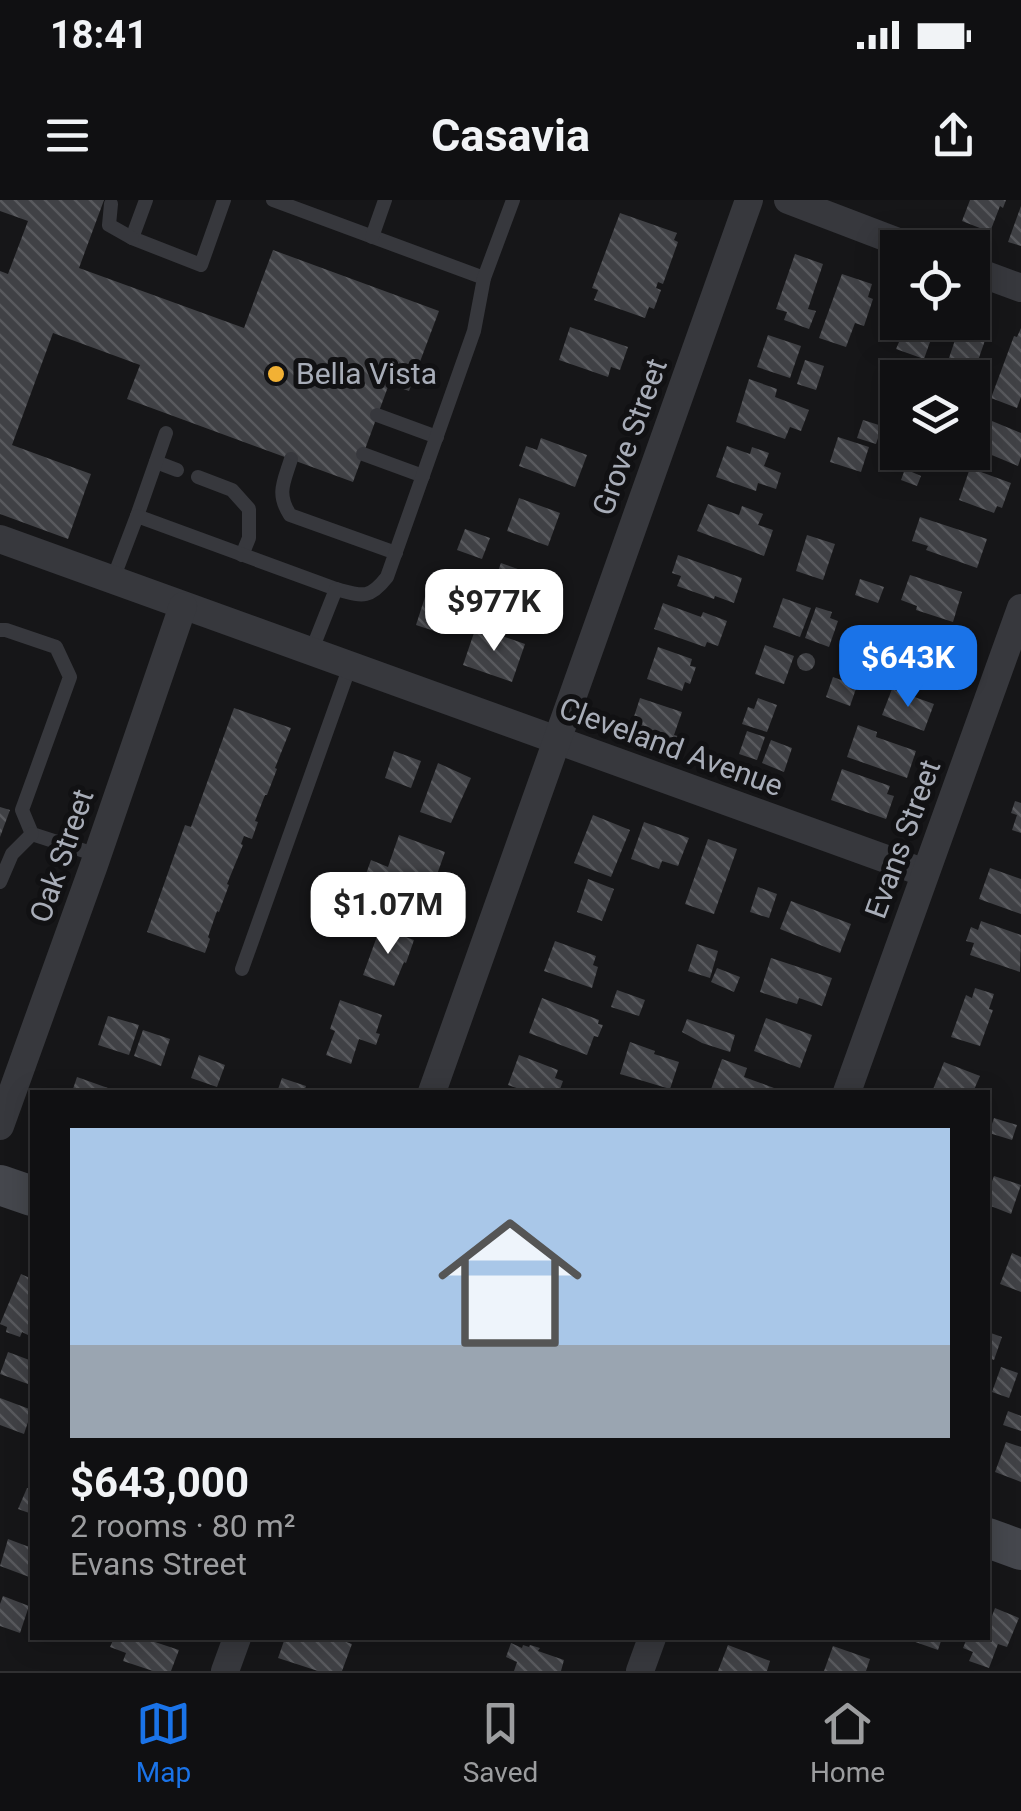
<!DOCTYPE html>
<meta charset="utf-8">
<style>
:root{--surface:#101012;--page:#19191b;--text:#f1f3f6;--muted:#9c9d9f;--line:#303032;--accent:#1a73e8}
body{margin:0;font-family:Roboto,sans-serif;background:var(--page);color:var(--text);height:100vh;display:flex;flex-direction:column;font-size:38px;white-space:nowrap}
*{box-sizing:border-box;margin:0}
p{font-size:32px;color:var(--muted)}
.icon{flex:none;width:55px;height:55px;fill:none;stroke:currentColor;stroke-width:2;stroke-linecap:round;stroke-linejoin:round}
.map{position:relative;flex:1;overflow:hidden}
.panel{position:absolute;left:30px;top:890px;width:960px;height:550px;display:flex;flex-direction:column;background:var(--surface);border-radius:0px;box-shadow:0 5px 25px #0003,0 0 0 2px var(--line)}
.panel>*{flex:none}
.fabs{position:absolute;left:880px;top:30px;display:grid;gap:20px}
.fabs a{display:grid;place-items:center;width:110px;height:110px;border-radius:0px;background:var(--surface);box-shadow:0 5px 25px #0003,0 0 0 2px var(--line);font-size:50px}
.price{position:absolute;translate:-50% -85px;padding:0 22px;border-radius:20px;background:#fff;color:#222;font-size:32px;line-height:65px;filter:drop-shadow(0 2px 5px #0008)}
.price::after{content:'';position:absolute;left:50%;top:60px;width:30px;height:22px;margin-left:-15px;background:inherit;clip-path:polygon(0 0,100% 0,50% 100%)}
.price.selected{background:var(--accent);color:#fff}
ul{padding:0;list-style:none}
li{display:grid;align-content:center;gap:20px;height:530px;padding:0 40px}
li span{display:grid;place-items:center;height:310px;border-radius:0px;color:#555}
li>.icon{margin-inline-start:auto}
span .icon{width:180px;height:180px;fill:#fffc;stroke-width:1}
li b{font-size:42px}
.status{display:flex;justify-content:space-between;align-items:center;height:70px;padding:0 50px;background:var(--surface);direction:ltr}
.status svg{height:28px;fill:currentColor}
header{display:flex;justify-content:space-between;align-items:center;height:130px;padding:0 40px;background:var(--surface);font-size:45px;font-weight:700}
.dock{display:flex;justify-content:space-around;align-items:center;height:140px;border-top:2px solid var(--line);background:var(--surface);font-size:28px;color:var(--muted)}
.dock a{display:grid;justify-items:center;gap:5px}
.dock .selected{color:var(--accent)}
.map>svg:first-child{display:block}
.building{fill:url(#building-back-hatch)}
.lines{fill:none;stroke-linecap:round;stroke-linejoin:round}
.lane{stroke:#37383d;stroke-width:14}
.street{stroke:#37383d;stroke-width:28}
.secondary{stroke:#45474d;stroke-width:40}
.poi-dot{fill:#f2b134;stroke:#111113;stroke-width:4}
.labels{text-anchor:middle;stroke-width:10;stroke-linejoin:round;paint-order:stroke}
.poi-label{font-size:30px;fill:#a8adb8;stroke:#111113;text-anchor:start}
.street-label{font-size:30px;fill:#a8adb8;stroke:#111113}
</style>
<div class="status"><b>18:41</b><svg viewBox="0 0 49 12"><path d="M0 12V9h3v3zM5 12V6h3v6zM10 12V3h3v9zM15 12V0h3v12zM26 1h20v11H26zM47 4h2v5h-2z"/></svg></div>
<header><svg class="icon" aria-label="menu" viewBox="0 0 24 24"><path d="M4 6h16M4 12h16M4 18h16"/></svg>Casavia<svg class="icon" aria-label="share" viewBox="0 0 24 24"><path d="M12 15V3M7 8l5-5 5 5M5 13v7h14v-7"/></svg></header>
<div class="map">
<svg width="1021" height="1471" viewBox="0 0 1021 1471">
<defs>
<pattern id="building-back-hatch" width="6" height="6" patternUnits="userSpaceOnUse" patternTransform="scale(2.5)"><rect width="6" height="6" fill="#404145"/><path d="M-1 5l2 2M0 0l6 6M5-1l2 2" fill="none" stroke="#595a5e"/></pattern>
</defs>
<rect width="100%" height="100%" fill="#161618"/>
<g class="building">
<polygon points="0,0 104,0 79,68 244,128 273,50 439,111 409,191 389,184 353,282 127,199 140,165 53,133 12,245 91,274 68,339 0,314 0,71 8,74 28,21 0,11"/>
<polygon points="970,0 1006,0 1003,8 1000,6 990,32 962,21"/>
<polygon points="1021,6 1021,46 1008,42"/>
<polygon points="620,13 677,33 674,40 678,42 663,84 658,82 656,88 661,90 654,109 649,107 645,118 594,100 598,90 592,88"/>
<polygon points="795,54 823,64 808,109 816,111 809,129 784,120 787,112 776,109"/>
<polygon points="842,74 872,84 868,97 873,99 864,126 855,123 846,147 819,138"/>
<polygon points="972,113 992,120 972,178 958,178 944,173 961,122 972,122"/>
<polygon points="895,122 937,122 924,159 896,149 899,142 889,139"/>
<polygon points="570,127 628,147 620,170 611,167 608,177 559,160"/>
<polygon points="1021,128 1021,197 1017,208 991,198 1014,136 1017,137"/>
<polygon points="768,135 801,146 790,178 757,167"/>
<polygon points="805,160 824,166 816,190 797,184"/>
<polygon points="749,179 777,189 775,197 809,210 801,231 790,227 785,239 736,222"/>
<polygon points="987,219 1021,233 1021,257 1018,266 975,248"/>
<polygon points="863,220 882,226 876,244 857,238"/>
<polygon points="838,237 869,247 861,272 830,262"/>
<polygon points="541,238 587,255 575,287 519,266 526,246 537,250"/>
<polygon points="727,246 750,254 752,247 769,253 764,266 781,273 776,289 758,283 756,291 716,277"/>
<polygon points="970,268 1011,283 1002,308 997,306 994,313 959,300"/>
<polygon points="905,269 921,276 917,286 901,280"/>
<polygon points="519,298 560,313 548,346 507,331"/>
<polygon points="708,304 739,315 742,306 763,314 758,325 773,330 764,356 697,331"/>
<polygon points="920,317 987,339 977,368 926,350 928,346 912,341"/>
<polygon points="465,329 490,338 482,359 457,350"/>
<polygon points="807,335 835,344 823,380 796,371"/>
<polygon points="678,355 742,378 734,403 715,396 714,399 677,386 681,376 672,373"/>
<polygon points="501,363 548,380 540,405 532,402 530,406 490,392"/>
<polygon points="910,375 962,392 953,422 916,410 917,406 901,400"/>
<polygon points="860,379 884,387 878,403 855,395"/>
<polygon points="425,397 452,407 443,434 416,425"/>
<polygon points="783,398 811,408 800,437 773,427"/>
<polygon points="663,403 701,417 703,412 727,421 718,446 707,442 705,447 654,429"/>
<polygon points="816,407 832,412 830,418 838,421 829,447 805,438"/>
<polygon points="476,427 525,444 512,482 463,465"/>
<polygon points="889,430 953,452 944,480 895,464 896,460 880,455"/>
<polygon points="765,445 794,456 784,484 755,474"/>
<polygon points="658,447 692,459 690,466 696,467 690,484 685,482 682,491 647,479"/>
<circle cx="806" cy="462" r="9"/>
<polygon points="833,477 857,486 850,506 826,497"/>
<polygon points="892,489 934,504 924,531 882,515"/>
<polygon points="640,498 682,512 674,535 685,538 682,550 671,546 669,549 628,535"/>
<polygon points="758,498 777,505 767,532 742,524 748,507 754,509"/>
<polygon points="234,508 291,528 275,568 277,569 267,595 265,595 255,621 258,622 252,639 244,636 241,644 243,645 227,684 229,685 219,712 217,711 208,737 210,739 205,753 147,732 185,625 191,627"/>
<polygon points="858,525 877,532 876,537 916,551 907,578 847,557"/>
<polygon points="747,531 765,537 757,560 739,554"/>
<polygon points="771,540 792,548 784,572 762,563"/>
<polygon points="394,551 421,561 411,588 385,578"/>
<polygon points="438,563 471,578 451,623 420,612"/>
<polygon points="842,569 890,586 887,594 894,596 886,619 831,600"/>
<polygon points="1015,601 1021,603 1021,633 1012,630 1017,615 1011,613"/>
<polygon points="0,607 10,610 0,637"/>
<polygon points="593,615 630,630 611,677 574,663"/>
<polygon points="644,622 689,638 678,666 662,661 659,669 631,659"/>
<polygon points="399,635 445,652 434,683 418,677 409,702 362,685 371,660 388,667"/>
<polygon points="708,639 737,649 714,714 685,704"/>
<polygon points="990,668 1021,679 1021,714 979,699"/>
<polygon points="588,679 614,689 602,721 577,712"/>
<polygon points="758,687 777,694 769,718 750,712"/>
<polygon points="328,691 352,700 343,724 319,715"/>
<polygon points="791,701 851,724 840,753 780,729"/>
<polygon points="981,721 1021,735 1020,772 970,755 974,743 966,741 971,727 978,730"/>
<polygon points="380,728 414,740 406,763 404,762 394,786 363,775"/>
<polygon points="555,741 596,756 593,765 598,767 592,788 544,771"/>
<polygon points="697,744 718,751 710,778 688,771"/>
<polygon points="771,758 832,778 822,806 799,798 797,804 760,792"/>
<polygon points="717,768 740,777 734,792 711,782"/>
<polygon points="975,788 994,794 989,809 993,810 980,846 951,837 966,795 972,798"/>
<polygon points="617,790 645,800 639,816 611,807"/>
<polygon points="542,798 599,820 598,824 603,825 598,837 594,836 587,855 529,833"/>
<polygon points="340,800 382,815 376,833 380,834 376,845 359,839 351,864 326,855 335,831 330,829"/>
<polygon points="108,816 139,825 129,855 98,845"/>
<polygon points="766,818 812,835 800,868 754,851"/>
<polygon points="687,819 735,835 730,852 702,843 682,832"/>
<polygon points="143,830 170,839 161,866 134,856"/>
<polygon points="630,842 655,851 654,854 679,862 670,889 620,874"/>
<polygon points="199,855 225,865 217,887 191,878"/>
<polygon points="519,855 558,870 555,878 563,881 559,892 554,890 553,892 528,892 508,885"/>
<polygon points="722,859 747,868 744,877 774,888 773,892 710,892"/>
<polygon points="944,862 980,876 973,892 932,892"/>
<polygon points="77,877 119,892 72,892"/>
<polygon points="282,878 306,886 304,892 277,892"/>
<polygon points="994,918 1017,925 1012,940 989,933"/>
<polygon points="994,976 1021,985 1011,1014 988,1005 988,992"/>
<polygon points="1012,1053 1021,1057 1021,1092 1000,1084"/>
<polygon points="21,1074 32,1079 32,1137 22,1132 20,1137 6,1132 7,1127 0,1124"/>
<polygon points="988,1132 1002,1137 994,1160 988,1158"/>
<polygon points="8,1152 32,1161 32,1172 28,1184 0,1174"/>
<polygon points="1001,1167 1018,1173 1009,1198 992,1192"/>
<polygon points="0,1198 32,1210 24,1234 0,1225"/>
<polygon points="1008,1211 1021,1216 1021,1231 1003,1225"/>
<polygon points="1006,1242 1021,1247 1021,1282 995,1272"/>
<polygon points="27,1288 32,1290 32,1314 18,1309"/>
<polygon points="8,1339 32,1348 32,1378 0,1366"/>
<polygon points="3,1396 29,1406 20,1433 0,1426 0,1404"/>
<polygon points="995,1408 1019,1418 1007,1447 998,1444 989,1468 969,1461 973,1452 963,1448 967,1438 988,1438 988,1414 992,1416"/>
<polygon points="114,1438 143,1438 179,1450 171,1471 153,1471 123,1461 126,1453 110,1447"/>
<polygon points="285,1438 323,1438 334,1441 335,1438 352,1444 342,1471 318,1471 278,1458"/>
<polygon points="904,1438 942,1438 938,1450"/>
<polygon points="511,1443 522,1448 523,1445 529,1447 530,1445 540,1448 538,1451 564,1460 561,1471 514,1471 517,1462 506,1457"/>
<polygon points="728,1445 770,1461 767,1471 718,1471"/>
<polygon points="833,1446 870,1459 866,1471 824,1471"/>
</g>
<g class="lines">
<g class="lane">
<polyline points="146,0 132,38 201,65 224,0"/>
<polyline points="273,0 484,78"/>
<polyline points="111,4 109,25 132,38"/>
<polyline points="372,37 385,0"/>
<polyline points="377,215 437,237"/>
<polyline points="363,254 423,276"/>
<path d="M291,259c-7,23 -15,34 -1,56l106,38"/>
<polyline points="156,262 177,270"/>
<polyline points="198,277 232,290 249,309 249,338 242,355"/>
<polyline points="137,316 166,233"/>
<polyline points="113,379 137,316 336,389"/>
<polyline points="0,430 6,430 56,447 70,477 22,610 32,634 97,655"/>
<path d="M311,452l25,-63c26,7 33,11 51,-12l87,-246 10,-53 29,-78"/>
<polyline points="0,682 12,654 32,634"/>
<polyline points="242,769 350,466"/>
</g>
<g class="street">
<polyline points="788,0 914,48"/>
<polyline points="972,70 1021,88"/>
<polyline points="0,339 925,673"/>
<polyline points="432,892 749,0"/>
<polyline points="847,892 1021,408"/>
<polyline points="0,926 94,665 183,406"/>
<polyline points="225,1471 237,1438"/>
<polyline points="640,1471 652,1438"/>
</g>
<g class="secondary">
<polyline points="0,985 32,996"/>
<polyline points="988,1338 1021,1350"/>
</g>
</g>
<circle class="poi-dot" cx="276" cy="174" r="10"/>
<g class="labels">
<g class="poi-label">
<text x="296" y="184">Bella Vista</text>
</g>
<g class="street-label">
<text transform="translate(630 237) rotate(-70)" y="10">Grove Street</text>
<text transform="translate(671 547) rotate(20)" y="10">Cleveland Avenue</text>
<text transform="translate(903 639) rotate(-70)" y="10">Evans Street</text>
<text transform="translate(62 656) rotate(-71)" y="10">Oak Street</text>
</g>
</g>
</svg>
<div class="fabs">
<a><svg class="icon" aria-label="locate" viewBox="0 0 24 24"><circle cx="12" cy="12" r="6"/><path d="M12 2v4M12 18v4M2 12h4M18 12h4"/></svg></a>
<a><svg class="icon" aria-label="layers" viewBox="0 0 24 24"><path d="M12 4l9 5-9 5-9-5zM3 14l9 5 9-5"/></svg></a>
</div>
<b class="price" style="left:494px;top:454px">$977K</b>
<b class="price selected" style="left:908px;top:510px">$643K</b>
<b class="price" style="left:388px;top:757px">$1.07M</b>
<section class="panel">
<ul>
<li><span style="background:linear-gradient(#a9c7e8 70%,#9aa5b1 0)"><svg class="icon" aria-label="home" viewBox="0 0 24 24"><path d="M3 11l9-7 9 7M6 9v11h12V9"/></svg></span><div><b>$643,000</b><p>2 rooms · 80 m²</p><p>Evans Street</p></div></li>
</ul>
</section>
</div>
<nav class="dock">
<a class="selected"><svg class="icon" aria-label="map" viewBox="0 0 24 24"><path d="M3 6l6-2 6 2 6-2v14l-6 2-6-2-6 2zM9 4v14M15 6v14"/></svg>Map</a>
<a><svg class="icon" aria-label="saved" viewBox="0 0 24 24"><path d="M7 4h10v16l-5-4-5 4z"/></svg>Saved</a>
<a><svg class="icon" aria-label="home" viewBox="0 0 24 24"><path d="M3 11l9-7 9 7M6 9v11h12V9"/></svg>Home</a>
</nav>
